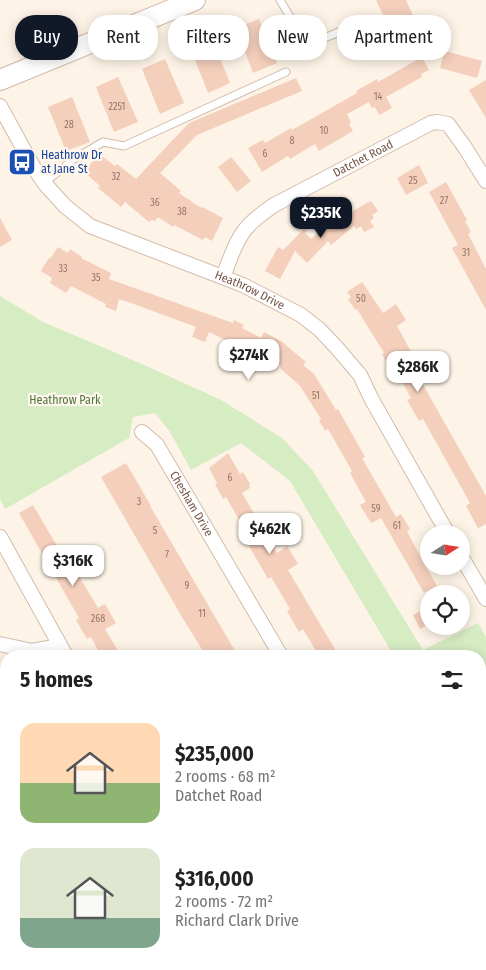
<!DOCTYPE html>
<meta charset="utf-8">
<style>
:root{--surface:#fff;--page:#f2f2f2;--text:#222;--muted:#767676;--accent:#111827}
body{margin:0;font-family:"Fira Sans Condensed",sans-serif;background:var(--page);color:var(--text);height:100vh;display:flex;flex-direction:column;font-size:19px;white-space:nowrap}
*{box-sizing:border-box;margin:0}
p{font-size:16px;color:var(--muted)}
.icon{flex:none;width:28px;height:28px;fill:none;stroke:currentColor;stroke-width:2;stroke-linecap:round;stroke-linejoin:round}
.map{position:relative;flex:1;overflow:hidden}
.drawer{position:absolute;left:0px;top:650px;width:486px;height:320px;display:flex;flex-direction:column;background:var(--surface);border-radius:20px 20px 0 0;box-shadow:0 2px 12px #0003}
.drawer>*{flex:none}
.banner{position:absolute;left:15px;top:15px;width:456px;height:45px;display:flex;gap:10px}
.needle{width:32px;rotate:78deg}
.tools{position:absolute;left:420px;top:525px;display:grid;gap:10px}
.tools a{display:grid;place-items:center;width:50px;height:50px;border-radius:50%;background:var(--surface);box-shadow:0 2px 12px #0003;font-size:25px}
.price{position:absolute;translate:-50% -42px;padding:0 11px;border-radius:10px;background:#fff;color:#222;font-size:16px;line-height:32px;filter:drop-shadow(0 1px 2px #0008)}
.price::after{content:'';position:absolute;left:50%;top:30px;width:15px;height:11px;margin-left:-8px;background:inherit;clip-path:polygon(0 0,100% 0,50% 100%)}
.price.active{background:var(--accent);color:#fff}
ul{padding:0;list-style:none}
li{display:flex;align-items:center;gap:15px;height:125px;padding:0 20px}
li span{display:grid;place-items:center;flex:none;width:140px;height:100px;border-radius:15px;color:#555}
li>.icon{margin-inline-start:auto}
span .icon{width:60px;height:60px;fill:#fffc;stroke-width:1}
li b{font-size:21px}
h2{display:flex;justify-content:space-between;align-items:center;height:60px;padding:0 20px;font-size:21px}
.tag{padding:0 18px;border-radius:20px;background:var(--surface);box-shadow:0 2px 12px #0003;font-size:18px;line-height:45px}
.tag.active{background:var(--accent);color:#fff}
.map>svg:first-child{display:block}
.green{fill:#d6ecc3}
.building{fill:#f4cfbc}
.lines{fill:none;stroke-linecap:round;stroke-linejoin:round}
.lane-casing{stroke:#d2bcad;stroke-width:9}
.street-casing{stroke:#d2bcad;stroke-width:16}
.secondary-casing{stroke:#d5bbab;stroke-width:22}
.lane{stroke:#fff;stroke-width:7}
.street{stroke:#fff;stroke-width:14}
.secondary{stroke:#fff;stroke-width:20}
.labels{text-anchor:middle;stroke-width:4.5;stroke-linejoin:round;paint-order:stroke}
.number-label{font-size:10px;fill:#977566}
.transit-label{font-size:12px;fill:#164399;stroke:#fff7ed;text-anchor:start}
.street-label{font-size:12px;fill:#785749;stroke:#fff7ed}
.park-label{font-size:12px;fill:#52783e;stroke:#fff7ed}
</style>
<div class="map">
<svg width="486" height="970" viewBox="0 0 486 970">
<rect width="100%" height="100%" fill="#fdf3e6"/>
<polygon class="green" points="0,296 43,322 142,364 221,400 282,438 313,471 423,650 478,623 486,637 486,708 480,712 480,656 394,656 290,481 241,443 191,470 170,432 155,413 133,417 129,438 5,509 0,499"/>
<g class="building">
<polygon points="376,0 406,0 419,29 396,39 393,33 384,37 375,18 383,15"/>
<polygon points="259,19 277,63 253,73 236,28"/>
<polygon points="212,38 230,83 208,93 190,47"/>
<polygon points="445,51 482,61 477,78 440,68"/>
<polygon points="422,57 429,70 421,74 422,77 386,97 392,108 379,115 375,107 372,108 369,102 347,114 351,123 349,124 353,131 319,151 315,144 290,159 288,156 262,172 248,148 263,140 265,143 291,128 292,130 357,93 356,91 377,79 378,82"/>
<polygon points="165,59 184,103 160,114 142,69"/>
<polygon points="118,77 138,122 114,132 96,87"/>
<polygon points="296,78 302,91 197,135 160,173 181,191 179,193 201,208 202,207 223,218 212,241 205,237 203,240 174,225 173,227 158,217 155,221 152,220 149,222 125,202 121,207 98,188 100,186 84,172 99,154 115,166 117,164 136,179 189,123"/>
<polygon points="486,80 486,118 469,90"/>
<polygon points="72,97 90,142 66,151 48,107"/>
<polygon points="231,157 251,181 237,192 218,167"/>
<polygon points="419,165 428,183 406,195 397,178"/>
<polygon points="446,182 467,220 465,221 471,232 468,234 486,269 486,310 452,248 458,245 429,192"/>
<polygon points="371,201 378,211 372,215 374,218 370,221 374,227 364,232 361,226 356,229 354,226 331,245 328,241 307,263 295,251 280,279 265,271 278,247 283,250 304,229 307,231 305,233 311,239 336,219 336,220"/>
<polygon points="0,218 12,240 0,247"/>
<polygon points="58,247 68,253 70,249 82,257 81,258 111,273 109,279 233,323 234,320 244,325 242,328 261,338 264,332 281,341 306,362 303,365 314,374 336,410 338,409 365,457 362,458 396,517 401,514 410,529 407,531 412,541 437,586 424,593 381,518 371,523 360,505 366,502 350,473 352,471 328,429 325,431 319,420 321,419 300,386 280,368 281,366 247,347 246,350 209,332 205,342 192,337 196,327 131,303 119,299 116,311 105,307 106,304 71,286 66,293 50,283 52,278 41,271 49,258 50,259"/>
<polygon points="362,282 383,313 396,304 406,320 397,326 413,355 408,358 486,496 486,524 478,528 466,506 470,503 423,419 419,421 407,400 411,398 393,366 389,368 382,354 384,353 357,309 355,310 348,299 351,297 347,292"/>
<polygon points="228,453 240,474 243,472 250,484 249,485 250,488 242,493 277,553 287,546 298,564 288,570 339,656 319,656 303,629 299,632 287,611 290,609 271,577 268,579 244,537 248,535 226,497 223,499 215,484 217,483 209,468"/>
<polygon points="126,463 151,506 150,506 238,656 206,656 182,617 101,477"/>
<polygon points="33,505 64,558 67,556 98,608 105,604 116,623 105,629 121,656 101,656 91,637 87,639 76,620 79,618 19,513"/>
<polygon points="429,606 429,624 420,629 413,615"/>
</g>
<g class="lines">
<g class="lane-casing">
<g id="lane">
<polyline points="280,0 299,32 313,43 360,23"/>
<polyline points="44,183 74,159 103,142 124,146 286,72"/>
</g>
</g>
<g class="street-casing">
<g id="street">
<path id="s1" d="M0,106l34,62 11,16 20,22 25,20 153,59 58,30 18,14 18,19 23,27 12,25 76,134"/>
<path id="s2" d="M223,277c6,-15 11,-33 21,-46 8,-11 19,-18 30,-26l157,-82 6,-1 11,2 16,22 22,35"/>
<path id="s3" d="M142,432l15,13 124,211"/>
<polyline points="0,537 66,656"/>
<polyline points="461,556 486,599"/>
<polyline points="0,644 32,651 60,646"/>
<polyline points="480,806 486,803"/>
<polyline points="0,836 6,836"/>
<polyline points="228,964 231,970"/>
</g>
</g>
<g class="secondary-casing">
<polyline id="secondary" points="0,80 195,0"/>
</g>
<use href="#lane" class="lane"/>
<use href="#street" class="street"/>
<use href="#secondary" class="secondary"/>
</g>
<defs>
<g id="bus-square" transform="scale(1.4375)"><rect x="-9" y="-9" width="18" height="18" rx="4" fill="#1a4fb4" stroke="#fff7ed"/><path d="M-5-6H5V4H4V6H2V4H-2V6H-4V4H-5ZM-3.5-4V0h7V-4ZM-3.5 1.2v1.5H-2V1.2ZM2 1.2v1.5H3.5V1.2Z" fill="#fff"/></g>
</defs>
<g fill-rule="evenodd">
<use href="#bus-square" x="22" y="162"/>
</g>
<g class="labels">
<g class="number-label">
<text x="378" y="100">14</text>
<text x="117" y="110">2251</text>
<text x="69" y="128">28</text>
<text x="324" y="134">10</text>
<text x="292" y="144">8</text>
<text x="265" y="157">6</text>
<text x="116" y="180">32</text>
<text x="413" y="184">25</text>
<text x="444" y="204">27</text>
<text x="155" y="206">36</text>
<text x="182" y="215">38</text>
<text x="466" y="256">31</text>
<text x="63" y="272">33</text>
<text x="96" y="281">35</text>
<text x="361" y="302">50</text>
<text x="316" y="399">51</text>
<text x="230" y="481">6</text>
<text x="139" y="505">3</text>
<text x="376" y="512">59</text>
<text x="397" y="529">61</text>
<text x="155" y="534">5</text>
<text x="167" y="558">7</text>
<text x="187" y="589">9</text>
<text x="202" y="617">11</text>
<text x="98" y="622">268</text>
</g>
<g class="transit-label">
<text x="41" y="159">Heathrow Dr<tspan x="41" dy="14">at Jane St</tspan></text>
</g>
<g class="street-label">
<text dy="4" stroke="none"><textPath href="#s2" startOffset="191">Datchet Road</textPath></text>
<text dy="4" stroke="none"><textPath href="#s1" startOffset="324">Heathrow Drive</textPath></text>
<text dy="4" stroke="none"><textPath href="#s3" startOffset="88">Chesham Drive</textPath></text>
</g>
<g class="park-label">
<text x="65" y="404">Heathrow Park</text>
</g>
</g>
</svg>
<div class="tools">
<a><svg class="needle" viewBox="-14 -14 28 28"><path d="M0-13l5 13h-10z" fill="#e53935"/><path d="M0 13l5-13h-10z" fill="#767676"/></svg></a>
<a><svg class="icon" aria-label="locate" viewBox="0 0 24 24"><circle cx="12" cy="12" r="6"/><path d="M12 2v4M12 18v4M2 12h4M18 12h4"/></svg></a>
</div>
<b class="price active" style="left:321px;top:239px">$235K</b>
<b class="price" style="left:249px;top:381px">$274K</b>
<b class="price" style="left:418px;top:393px">$286K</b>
<b class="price" style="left:270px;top:555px">$462K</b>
<b class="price" style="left:73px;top:587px">$316K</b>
<div class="banner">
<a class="tag active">Buy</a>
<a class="tag">Rent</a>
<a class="tag">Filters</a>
<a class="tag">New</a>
<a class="tag">Apartment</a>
</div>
<section class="drawer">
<h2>5 homes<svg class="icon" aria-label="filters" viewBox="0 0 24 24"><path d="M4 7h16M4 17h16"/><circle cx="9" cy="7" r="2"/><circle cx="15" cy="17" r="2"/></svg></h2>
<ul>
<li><span style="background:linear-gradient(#ffd9b3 60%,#8fb573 0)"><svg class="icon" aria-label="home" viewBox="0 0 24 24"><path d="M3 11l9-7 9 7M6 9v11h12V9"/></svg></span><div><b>$235,000</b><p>2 rooms · 68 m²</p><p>Datchet Road</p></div></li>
<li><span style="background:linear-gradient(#dfe7d0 70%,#7fa58c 0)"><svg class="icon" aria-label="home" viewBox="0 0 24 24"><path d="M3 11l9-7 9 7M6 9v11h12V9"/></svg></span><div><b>$316,000</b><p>2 rooms · 72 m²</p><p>Richard Clark Drive</p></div></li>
</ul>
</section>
</div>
